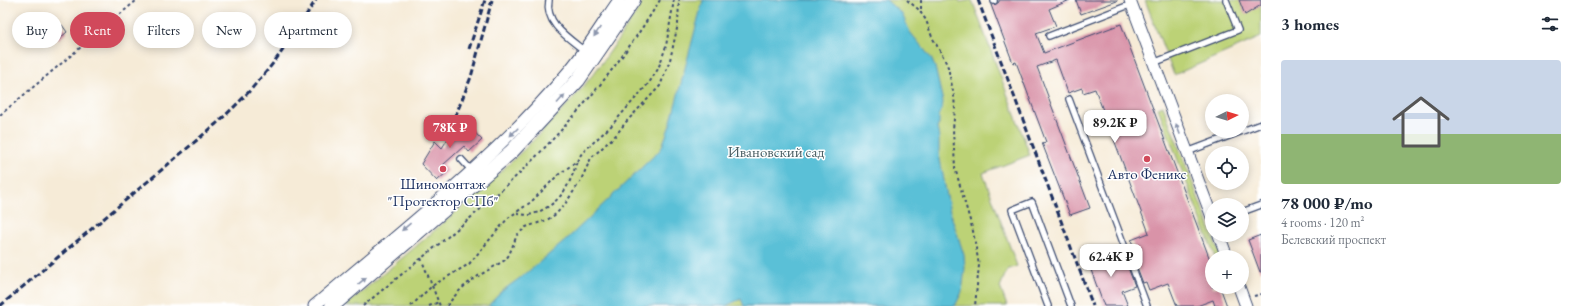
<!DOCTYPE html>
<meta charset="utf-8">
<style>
:root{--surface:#fff;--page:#f2f2f3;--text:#1f2937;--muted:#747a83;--line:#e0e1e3;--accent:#d1495b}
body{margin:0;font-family:"EB Garamond",serif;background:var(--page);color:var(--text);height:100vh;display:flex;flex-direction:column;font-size:15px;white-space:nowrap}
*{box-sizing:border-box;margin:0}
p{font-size:13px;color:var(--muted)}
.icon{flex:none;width:22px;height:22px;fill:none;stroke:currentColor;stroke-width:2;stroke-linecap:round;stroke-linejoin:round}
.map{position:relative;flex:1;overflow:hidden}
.details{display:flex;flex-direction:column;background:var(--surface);width:320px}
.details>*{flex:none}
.banner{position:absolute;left:12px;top:12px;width:380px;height:36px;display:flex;gap:8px}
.needle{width:26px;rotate:85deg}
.buttons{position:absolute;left:1205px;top:94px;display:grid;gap:8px}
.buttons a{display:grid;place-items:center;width:44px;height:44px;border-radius:50%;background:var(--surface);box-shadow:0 2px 10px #0003;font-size:20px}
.price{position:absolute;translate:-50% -34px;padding:0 9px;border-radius:8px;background:#fff;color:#222;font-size:13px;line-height:26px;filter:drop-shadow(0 1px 2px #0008)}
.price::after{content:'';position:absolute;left:50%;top:24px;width:12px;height:9px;margin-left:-6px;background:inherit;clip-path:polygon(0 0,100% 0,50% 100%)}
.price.active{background:var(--accent);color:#fff}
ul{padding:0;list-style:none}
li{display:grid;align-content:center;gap:8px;height:212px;padding:0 20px}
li+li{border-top:1px solid var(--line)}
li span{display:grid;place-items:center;height:124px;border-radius:4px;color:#555}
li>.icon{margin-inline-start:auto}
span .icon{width:72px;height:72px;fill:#fffc;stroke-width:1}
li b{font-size:17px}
h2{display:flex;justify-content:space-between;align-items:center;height:48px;padding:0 20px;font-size:17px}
.chip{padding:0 14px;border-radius:18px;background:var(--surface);box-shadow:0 2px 10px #0003;font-size:14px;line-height:36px}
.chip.active{background:var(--accent);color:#fff}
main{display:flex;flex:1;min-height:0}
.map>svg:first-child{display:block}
.green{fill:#bcd276;stroke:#6c806a}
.water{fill:#5ac0d7;stroke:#3a789a}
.building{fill:#d993a8}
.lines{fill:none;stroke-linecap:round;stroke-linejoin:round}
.service-casing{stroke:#3c4b70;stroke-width:8}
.minor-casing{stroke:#3c4b70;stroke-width:13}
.tertiary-casing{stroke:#3c4b70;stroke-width:16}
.path{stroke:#3c4b70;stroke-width:2;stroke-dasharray:3 3;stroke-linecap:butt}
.service{stroke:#fff;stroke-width:5.5}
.minor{stroke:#fff;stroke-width:11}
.tertiary{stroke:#fff;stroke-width:14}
.rail{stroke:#1b2f5e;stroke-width:3;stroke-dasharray:6 3;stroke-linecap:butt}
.oneway{fill:#8d97ae}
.poi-dot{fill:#d1495b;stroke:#fff;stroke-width:1.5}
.labels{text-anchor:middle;stroke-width:3;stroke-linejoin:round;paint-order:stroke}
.park-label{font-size:15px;fill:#4b6065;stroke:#fff}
.poi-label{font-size:15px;fill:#1b2f5e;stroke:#fff}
</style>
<main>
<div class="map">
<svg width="1261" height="306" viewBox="0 0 1261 306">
<rect width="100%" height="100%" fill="#fff"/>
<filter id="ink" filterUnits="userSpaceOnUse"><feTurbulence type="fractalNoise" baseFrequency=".025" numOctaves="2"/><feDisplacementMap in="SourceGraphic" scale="8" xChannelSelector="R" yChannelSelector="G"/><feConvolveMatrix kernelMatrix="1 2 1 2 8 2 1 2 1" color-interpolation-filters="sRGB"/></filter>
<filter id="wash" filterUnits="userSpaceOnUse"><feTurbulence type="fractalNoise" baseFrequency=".012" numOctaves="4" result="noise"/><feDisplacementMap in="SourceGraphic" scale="16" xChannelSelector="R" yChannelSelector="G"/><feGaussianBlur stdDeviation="0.9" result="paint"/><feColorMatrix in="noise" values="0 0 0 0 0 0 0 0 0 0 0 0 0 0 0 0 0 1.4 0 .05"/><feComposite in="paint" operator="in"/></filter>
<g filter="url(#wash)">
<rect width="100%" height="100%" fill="#f6ebd7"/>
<g class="green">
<path d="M644,0h315l1,2 12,-2 58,155 -47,18 34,93 -10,4 -7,17 7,19h-662c79,-67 161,-132 230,-210 26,-29 48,-63 69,-96z"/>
<polygon points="1145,0 1261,0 1261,37 1174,75"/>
<polygon points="1163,106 1221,257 1215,257 1158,108"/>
</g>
<polygon class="water" points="703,0 886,0 902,14 910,32 931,58 935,67 943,102 942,109 939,116 939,124 937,128 939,137 939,154 950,212 964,255 965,268 962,292 955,306 744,306 741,299 725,306 488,306 502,291 524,275 565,241 661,149 670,125"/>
<g id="blocks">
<g class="building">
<polygon points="999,0 1070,0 1049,9 1056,26 1036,33 1044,53 1121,24 1212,265 1212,287 1220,287 1227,306 1215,306 1213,300 1197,306 1177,306 1168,283 1149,290 1146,282 1143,283 1132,254 1136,253 1131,240 1149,233 1095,89 1083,93 1082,88 1068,93 1056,60 1037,67 1090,208 1070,215 1042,143 1046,142 1016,62 1013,63 991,5 996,4 999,2"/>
<polygon points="1076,0 1117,0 1117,1 1081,14"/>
<polygon points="1239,0 1261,0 1261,5 1245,15"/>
<polygon points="62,25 67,32 59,39 53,33"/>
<polygon points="461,118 482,140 469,152 464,146 443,165 448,171 437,181 421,164 435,141 442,148"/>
<polygon points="1261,235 1261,272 1260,272 1248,240"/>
<polygon points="1106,249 1111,262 1124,257 1135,286 1122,291 1128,306 1104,306 1091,270 1092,270 1087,256"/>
</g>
</g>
</g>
<g filter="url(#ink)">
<use href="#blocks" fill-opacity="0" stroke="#3c4b70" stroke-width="1"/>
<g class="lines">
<g class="service-casing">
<g id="service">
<path d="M549,0c-5,24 21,39 37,52"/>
<polyline points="994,0 994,1"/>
<polyline points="1049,36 1132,4"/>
<polyline points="1153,63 1238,30 1226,0"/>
<polyline points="1069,99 1147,306"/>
<polyline points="1187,152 1261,124"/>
<polyline points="461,159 472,171"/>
<polyline points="1242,212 1261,205"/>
<polyline points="1048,306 1012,210 1032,202 1071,306"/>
</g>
</g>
<g class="minor-casing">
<g id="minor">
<polyline points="1130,0 1212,217"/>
<polyline points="1219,235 1227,257"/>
<polyline points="1239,287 1246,306"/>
<path d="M314,306c87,-75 180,-146 254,-234 19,-22 34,-48 51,-72"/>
</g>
</g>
<g class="tertiary-casing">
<polyline id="tertiary" points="332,306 512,151 578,80 633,0"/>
</g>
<g class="path">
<polyline points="907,0 918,9 926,20 932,37 944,58 948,67 954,96 955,109 953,129 955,168 973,231 979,265 975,306"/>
<polyline points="921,0 921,13"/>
<polyline points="0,115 137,0"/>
<path d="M517,214c4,0 8,1 12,1 5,-1 10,-3 15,-6 19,-10 27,-27 33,-48"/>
<polyline points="421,258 440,306"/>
<polyline points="1254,296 1261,294"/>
<path d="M363,306c37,-31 76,-61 113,-93 70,-61 135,-133 184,-213"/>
<polyline points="411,306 432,286 469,264 508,218 531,202 558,175 577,161 582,153 611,126 649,83 658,69 662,58 666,46 674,0"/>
<polyline points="429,306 439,302"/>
<path d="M447,306c18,-26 33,-30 58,-46l4,-5 8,-20 9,-8 21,-7 9,-6 9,-10 15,-22 11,-24 25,-23 10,-13 34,-36 10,-26 8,-36 1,-24"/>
</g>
<use href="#service" class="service"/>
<use href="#minor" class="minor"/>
<use href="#tertiary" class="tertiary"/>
<g class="rail">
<polyline points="978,0 1093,306"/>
<polyline points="469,49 485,0"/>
<polyline points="455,117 471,77 492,0"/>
<path d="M0,306l216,-182c15,-14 30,-28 43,-44 22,-24 39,-53 57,-80"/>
</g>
</g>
<defs><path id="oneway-solid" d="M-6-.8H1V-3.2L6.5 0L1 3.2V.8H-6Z"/></defs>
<g class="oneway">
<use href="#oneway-solid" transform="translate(597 32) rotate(124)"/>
<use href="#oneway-solid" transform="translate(561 99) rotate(-48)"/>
<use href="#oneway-solid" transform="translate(1178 129) rotate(-111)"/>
<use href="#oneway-solid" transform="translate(514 132) rotate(135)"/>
<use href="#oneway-solid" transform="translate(406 227) rotate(140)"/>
<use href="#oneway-solid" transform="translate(362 281) rotate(-40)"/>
</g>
</g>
<g class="poi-dot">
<circle cx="1147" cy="159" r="4"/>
<circle cx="443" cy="169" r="4"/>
</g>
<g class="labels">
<g class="park-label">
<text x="776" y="157">Ивановский сад</text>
</g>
<g class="poi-label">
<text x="1147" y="179">Авто Феникс</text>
<text x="443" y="189">Шиномонтаж<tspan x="443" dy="17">"Протектор СПб"</tspan></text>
</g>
</g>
</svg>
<div class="buttons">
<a><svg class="needle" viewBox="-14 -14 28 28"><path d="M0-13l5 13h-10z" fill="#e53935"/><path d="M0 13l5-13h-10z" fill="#747a83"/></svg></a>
<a><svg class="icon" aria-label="locate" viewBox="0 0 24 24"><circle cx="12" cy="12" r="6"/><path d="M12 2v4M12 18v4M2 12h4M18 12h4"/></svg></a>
<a><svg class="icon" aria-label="layers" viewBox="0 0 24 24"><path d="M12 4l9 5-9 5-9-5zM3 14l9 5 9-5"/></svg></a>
<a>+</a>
</div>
<b class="price" style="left:1115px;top:144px">89.2K ₽</b>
<b class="price active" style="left:450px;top:149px">78K ₽</b>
<b class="price" style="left:1111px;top:278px">62.4K ₽</b>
<div class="banner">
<a class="chip">Buy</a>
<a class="chip active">Rent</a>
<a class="chip">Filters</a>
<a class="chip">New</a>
<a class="chip">Apartment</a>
</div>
</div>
<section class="details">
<h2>3 homes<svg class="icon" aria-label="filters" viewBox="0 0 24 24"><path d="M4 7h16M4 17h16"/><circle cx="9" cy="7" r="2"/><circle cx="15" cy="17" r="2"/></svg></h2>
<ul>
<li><span style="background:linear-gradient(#c9d6e8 60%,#8fb573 0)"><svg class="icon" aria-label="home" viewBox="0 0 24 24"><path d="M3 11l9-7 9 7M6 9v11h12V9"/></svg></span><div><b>78 000 ₽/mo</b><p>4 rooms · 120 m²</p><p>Белевский проспект</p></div></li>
</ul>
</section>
</main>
